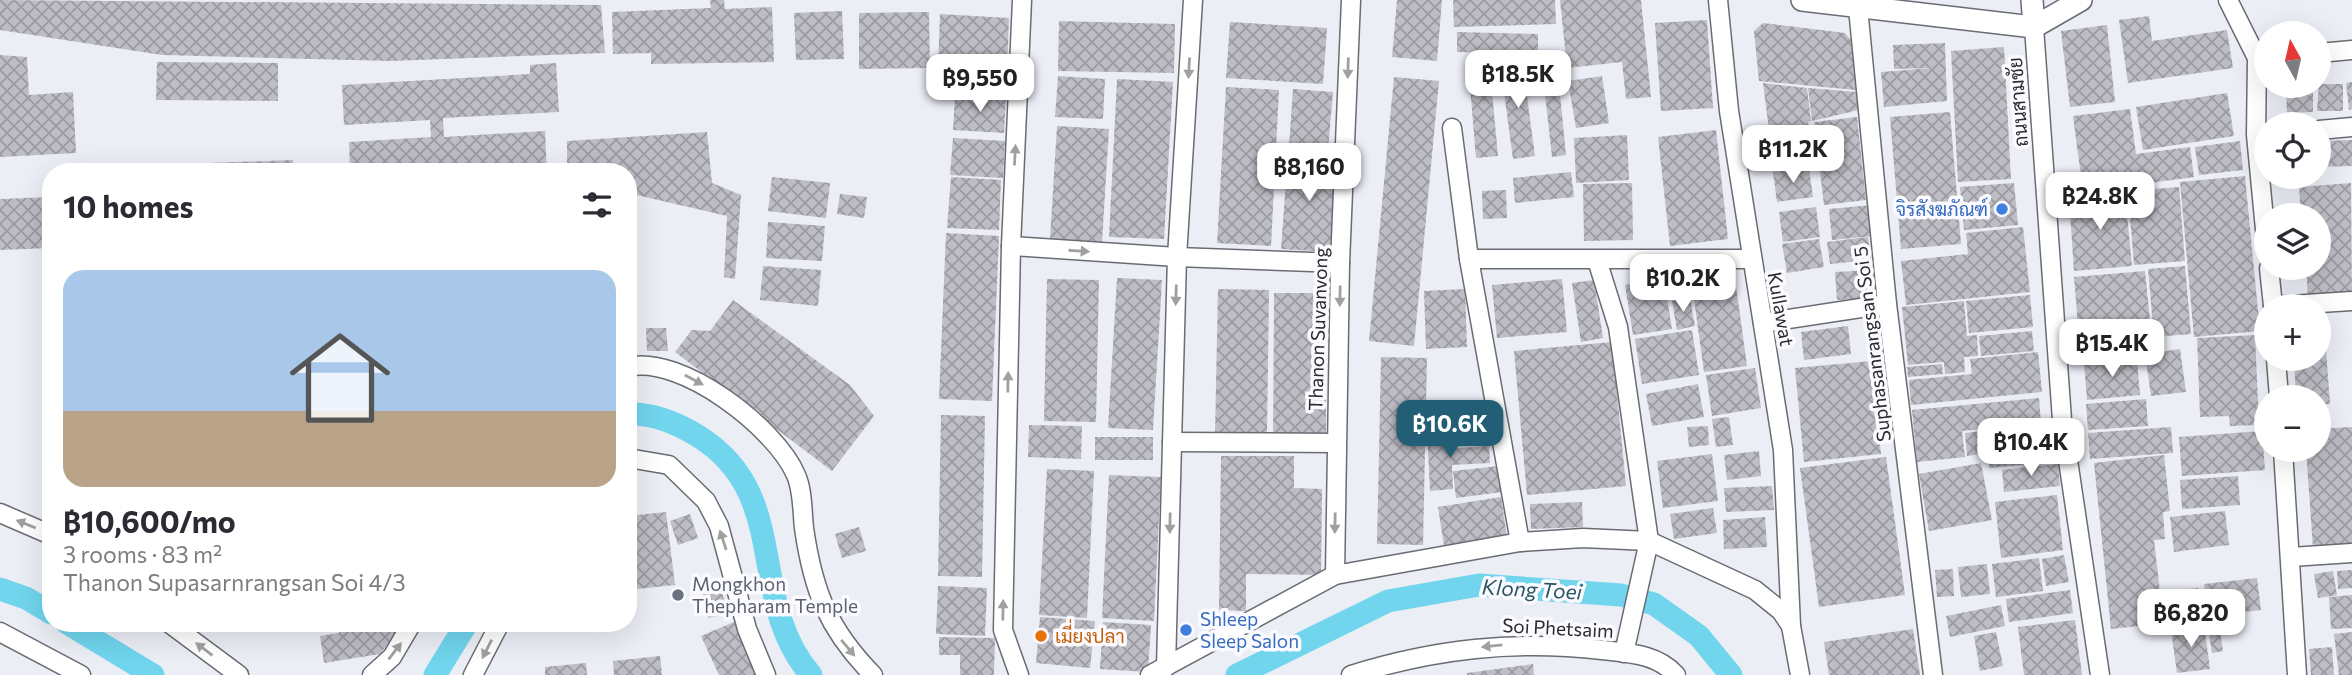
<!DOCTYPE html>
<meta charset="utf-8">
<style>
:root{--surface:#fff;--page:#f7f7f7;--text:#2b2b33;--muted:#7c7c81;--accent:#225f77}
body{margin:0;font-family:Commissioner,Sarabun,sans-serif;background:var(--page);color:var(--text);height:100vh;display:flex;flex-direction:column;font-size:26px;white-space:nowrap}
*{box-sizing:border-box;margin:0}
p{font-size:23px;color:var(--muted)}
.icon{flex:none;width:38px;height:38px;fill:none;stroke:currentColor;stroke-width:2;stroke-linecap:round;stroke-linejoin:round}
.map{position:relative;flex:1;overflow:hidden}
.details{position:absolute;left:42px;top:163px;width:595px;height:469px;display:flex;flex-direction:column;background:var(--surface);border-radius:28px;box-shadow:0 7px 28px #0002}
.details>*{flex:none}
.needle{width:46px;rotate:352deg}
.fabs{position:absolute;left:2254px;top:21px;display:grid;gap:14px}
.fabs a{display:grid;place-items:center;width:77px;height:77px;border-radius:50%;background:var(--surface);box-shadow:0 7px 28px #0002;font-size:35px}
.price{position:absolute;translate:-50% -60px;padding:0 16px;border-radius:14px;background:#fff;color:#222;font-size:23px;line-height:46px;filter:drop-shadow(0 2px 4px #0008)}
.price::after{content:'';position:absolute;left:50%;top:42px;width:21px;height:16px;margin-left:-10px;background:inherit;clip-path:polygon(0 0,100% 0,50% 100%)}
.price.current{background:var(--accent);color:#fff}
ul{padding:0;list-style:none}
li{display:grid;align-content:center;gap:14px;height:371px;padding:0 21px}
li span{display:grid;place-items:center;height:217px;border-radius:21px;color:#555}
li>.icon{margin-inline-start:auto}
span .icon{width:126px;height:126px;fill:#fffc;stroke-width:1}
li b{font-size:30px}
h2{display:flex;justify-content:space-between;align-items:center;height:84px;padding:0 21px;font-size:30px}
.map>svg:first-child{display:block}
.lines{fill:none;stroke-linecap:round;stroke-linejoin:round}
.canal{stroke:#70d5ed;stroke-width:23}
.building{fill:url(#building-cross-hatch)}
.minor-casing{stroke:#6a6c73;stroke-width:21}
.tertiary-casing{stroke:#6a6c73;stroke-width:24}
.minor{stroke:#fff;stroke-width:18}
.tertiary{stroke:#fff;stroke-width:21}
.oneway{fill:#a0a0a1}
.shop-dot{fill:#3f7fe0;stroke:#fbfbff;stroke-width:2.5}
.worship-dot{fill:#6b7280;stroke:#fbfbff;stroke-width:2.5}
.food-dot{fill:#e8710a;stroke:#fbfbff;stroke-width:2.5}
.labels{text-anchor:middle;stroke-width:7;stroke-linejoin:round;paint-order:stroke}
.street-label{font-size:19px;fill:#2b2b2e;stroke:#fbfbff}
.shop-label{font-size:19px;fill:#366cbe;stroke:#fbfbff;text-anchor:end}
.worship-label{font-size:19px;fill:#5b616d;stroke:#fbfbff;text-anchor:start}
.food-label{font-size:19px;fill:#c56008;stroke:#fbfbff;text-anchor:start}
.water-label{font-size:21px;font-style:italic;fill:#295560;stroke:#fbfbff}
</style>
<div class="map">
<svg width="2352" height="675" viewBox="0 0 2352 675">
<defs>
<pattern id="building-cross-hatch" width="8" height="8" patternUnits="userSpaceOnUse" patternTransform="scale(1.75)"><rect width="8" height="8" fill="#bebdc5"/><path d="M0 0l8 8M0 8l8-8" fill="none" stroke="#9b9aa0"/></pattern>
</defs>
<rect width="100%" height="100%" fill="#eceef6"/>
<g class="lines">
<g class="canal">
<path d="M628,414c26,-1 49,9 70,22 95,59 47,162 113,239"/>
<polyline points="0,589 26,598 51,613"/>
<polyline points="67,623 153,675"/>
<polyline points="435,675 467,623"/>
<polyline points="1237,675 1388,601 1479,585 1621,595 1654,604 1699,636 1731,675"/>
</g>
</g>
<g class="building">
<polygon points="0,0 601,5 605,53 390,61 162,55 0,30"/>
<polygon points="710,0 724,0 725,9 772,7 774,62 651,64 651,53 613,54 612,12 711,8"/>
<polygon points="1397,0 1442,0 1437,61 1392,57"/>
<polygon points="1453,0 1555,0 1556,24 1454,27"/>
<polygon points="1560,0 1641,0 1651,97 1626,99 1622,62 1567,68"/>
<polygon points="842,11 844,59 796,60 794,13"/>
<polygon points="929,12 930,68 859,69 859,13"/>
<polygon points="940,14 1009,18 1007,71 938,68"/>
<polygon points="2149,16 2152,41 2227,30 2233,68 2128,83 2119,20"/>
<polygon points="1707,20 1713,108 1661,111 1655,23"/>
<polygon points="1059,21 1175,24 1174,73 1058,71"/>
<polygon points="1230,22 1327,28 1323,84 1226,78"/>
<polygon points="1763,23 1845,33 1855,45 1856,90 1759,81 1754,31"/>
<polygon points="2107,25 2115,102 2070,107 2061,31"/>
<polygon points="1457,32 1538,34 1538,54 1457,52"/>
<polygon points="1945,43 1947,101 1884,107 1881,72 1932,68 1894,69 1893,45"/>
<polygon points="2004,47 2011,179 1958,182 1951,51"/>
<polygon points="0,55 27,57 29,95 73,92 76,153 0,157"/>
<polygon points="1489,60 1498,156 1476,158 1468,62"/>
<polygon points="1522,60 1535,156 1513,159 1500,63"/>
<polygon points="157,62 278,63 278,101 156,100"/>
<polygon points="556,63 559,112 443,118 444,137 545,131 547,172 350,172 349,142 431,137 430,120 344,125 342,85 530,74 530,65"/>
<polygon points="957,70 1008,73 1007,92 956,90"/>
<polygon points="1558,74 1566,155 1552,157 1543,76"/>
<polygon points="1058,76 1105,79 1103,119 1055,117"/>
<polygon points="1602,76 1609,123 1576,128 1568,81"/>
<polygon points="1394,77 1439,81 1414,346 1369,341"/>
<polygon points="1117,79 1173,82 1164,239 1109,237"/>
<polygon points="2352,82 2352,109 2349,110 2346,83"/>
<polygon points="1763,83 1807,88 1811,121 1808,122 1816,165 1774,170"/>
<polygon points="2319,84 2343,84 2343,111 2317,111"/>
<polygon points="2286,86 2313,86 2313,112 2287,113"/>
<polygon points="1226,87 1279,90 1271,246 1217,243"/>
<polygon points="1808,88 1857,92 1859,110 1812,121"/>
<polygon points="1293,89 1333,92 1328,150 1289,147"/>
<polygon points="2227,93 2234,136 2143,150 2136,107"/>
<polygon points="955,96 1006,98 1004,133 953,130"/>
<polygon points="2130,109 2136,154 2190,147 2194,177 2083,192 2073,116"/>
<polygon points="1950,112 1961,244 1901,249 1890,117"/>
<polygon points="1857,117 1866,200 1824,205 1814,122"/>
<polygon points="1057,126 1109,129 1102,242 1050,239"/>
<polygon points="1716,130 1728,239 1670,246 1658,137"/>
<polygon points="707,132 712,183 741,195 735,279 724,277 727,216 628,193 628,172 567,172 567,141"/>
<polygon points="1627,135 1629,180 1576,183 1574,138"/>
<polygon points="953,138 1005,141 1003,178 950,175"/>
<polygon points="2352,140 2352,166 2319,167 2319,141"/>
<polygon points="2240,141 2243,170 2199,175 2195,147"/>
<polygon points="1288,154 1336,157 1330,252 1281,249"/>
<polygon points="293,160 293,172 153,172 153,165"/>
<polygon points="1809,168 1813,197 1777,202 1773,172"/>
<polygon points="1571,172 1574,197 1515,203 1513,178"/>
<polygon points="2245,176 2260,331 2194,337 2180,182"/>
<polygon points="772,177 830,183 826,218 768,211"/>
<polygon points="951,177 1001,180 999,230 947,228"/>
<polygon points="1632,183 1633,240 1584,241 1583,184"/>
<polygon points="2014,183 2018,225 1964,230 1960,187"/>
<polygon points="2351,183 2352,294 2308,298 2306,268 2319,268 2319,215 2301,215 2299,187"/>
<polygon points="2179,187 2185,261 2134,265 2128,191"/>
<polygon points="1506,190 1507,218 1483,219 1482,191"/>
<polygon points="840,194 867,197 864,218 837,214"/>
<polygon points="2125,194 2132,266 2074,271 2069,198"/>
<polygon points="51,197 51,248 0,250 0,199"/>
<polygon points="1872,205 1874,236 1832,240 1829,209"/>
<polygon points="1816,207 1820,237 1783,242 1779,212"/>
<polygon points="768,222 825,226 822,261 766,258"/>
<polygon points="2023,227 2030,292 1906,305 1901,261 1968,254 1966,233"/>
<polygon points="946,233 999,236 992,401 939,399"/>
<polygon points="1868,237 1871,260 1830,264 1827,242"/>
<polygon points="1819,239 1824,267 1787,273 1782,244"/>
<polygon points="763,266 821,270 818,306 760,300"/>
<polygon points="2185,266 2191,334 2154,337 2148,269"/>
<polygon points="1875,270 1876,298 1837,300 1835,272"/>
<polygon points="1734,271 1747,366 1704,372 1691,277"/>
<polygon points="2145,271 2151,330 2079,337 2074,277"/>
<polygon points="1117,278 1162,280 1153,430 1108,428"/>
<polygon points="1047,279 1099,280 1096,422 1044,421"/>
<polygon points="1562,279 1567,332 1497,338 1492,285"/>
<polygon points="1664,279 1672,329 1633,335 1625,285"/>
<polygon points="1594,280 1603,338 1581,342 1572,283"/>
<polygon points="1218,289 1269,290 1267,435 1215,434"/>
<polygon points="1465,289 1467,347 1426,349 1424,291"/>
<polygon points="1274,293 1326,293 1326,439 1273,439"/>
<polygon points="2030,295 2033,327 1969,333 1966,301"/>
<polygon points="1690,298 1695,326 1677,330 1672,301"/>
<polygon points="733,300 850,385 874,416 832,471 675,352 692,330 710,331"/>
<polygon points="1964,301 1967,336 1977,335 1978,356 1964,357 1965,372 1945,374 1944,362 1908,365 1902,307"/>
<polygon points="2319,322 2324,322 2330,404 2319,405 2319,397 2296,397 2294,359 2319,359"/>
<polygon points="1848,326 1851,354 1804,360 1801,332"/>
<polygon points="646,328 666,328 668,351 647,351"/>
<polygon points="1692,330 1699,375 1642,384 1635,339"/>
<polygon points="2032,331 2034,351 1981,356 1979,336"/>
<polygon points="2255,335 2259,425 2230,426 2229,416 2200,417 2197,338"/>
<polygon points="2126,337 2128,355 2084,359 2083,340"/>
<polygon points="1612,342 1626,486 1527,495 1514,351"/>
<polygon points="2180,349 2186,392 2151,396 2145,354"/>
<polygon points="2038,352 2042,392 1911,405 1909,380 1972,374 1970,359"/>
<polygon points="1381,357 1427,358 1423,545 1377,544"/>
<polygon points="2137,359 2140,395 2087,400 2084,363"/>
<polygon points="1872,361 1881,454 1804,462 1795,368"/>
<polygon points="1942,364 1943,374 1908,377 1907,367"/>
<polygon points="1755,368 1761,408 1712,416 1706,375"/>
<polygon points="1698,384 1704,417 1652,426 1646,394"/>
<polygon points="2039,398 2041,423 1962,431 1965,457 1917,462 1912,410"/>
<polygon points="2146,399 2148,426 2088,430 2086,404"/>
<polygon points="1479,400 1479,424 1434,425 1433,401"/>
<polygon points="941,415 985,416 982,577 938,576"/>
<polygon points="1729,417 1733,445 1716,447 1712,419"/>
<polygon points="2055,424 2059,461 1989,468 1988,453 1967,456 1965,433"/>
<polygon points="1029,425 1082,426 1081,459 1028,457"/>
<polygon points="1708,426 1709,445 1689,447 1687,427"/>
<polygon points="2171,427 2173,453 2090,459 2088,433"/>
<polygon points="2352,427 2352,545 2313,548 2306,450 2319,450 2319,429"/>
<polygon points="1446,430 1447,449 1489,446 1490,463 1452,465 1453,489 1430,491 1427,431"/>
<polygon points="2262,431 2265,470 2182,476 2179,437"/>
<rect x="1095" y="437" width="58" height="23"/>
<polygon points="1759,451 1761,476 1727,480 1724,455"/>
<polygon points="1712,454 1718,501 1663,508 1657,461"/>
<polygon points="2164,455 2170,511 2163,512 2165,539 2154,540 2160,592 2198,588 2202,619 2111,629 2094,463"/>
<polygon points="1221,456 1294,456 1294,488 1322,489 1321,575 1246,574 1246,611 1219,610"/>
<polygon points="1886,457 1905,595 1819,607 1800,468"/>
<polygon points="1981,463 1992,520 1929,531 1919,474"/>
<polygon points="2058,464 2060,486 2004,492 2002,470"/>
<polygon points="1499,466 1502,492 1456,498 1453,471"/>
<polygon points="1047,469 1094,471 1087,618 1039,615"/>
<polygon points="1109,475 1161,477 1154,621 1102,618"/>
<polygon points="2238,476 2240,505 2182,509 2180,480"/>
<polygon points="1772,486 1774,510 1726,512 1724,488"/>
<polygon points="2057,495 2063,550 2001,558 1995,502"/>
<polygon points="1501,497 1507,537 1444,546 1438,507"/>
<polygon points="1582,502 1583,527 1531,529 1530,504"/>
<polygon points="1713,508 1717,533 1674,539 1670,514"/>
<polygon points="2225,511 2229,545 2174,552 2170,517"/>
<polygon points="666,512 675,585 628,590 628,516"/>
<polygon points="690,514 698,538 678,545 670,521"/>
<polygon points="1765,517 1767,547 1724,549 1723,520"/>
<polygon points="859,527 866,551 842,558 835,534"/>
<polygon points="2064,555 2069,582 2046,586 2042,559"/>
<polygon points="2039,558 2043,591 1996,597 1992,564"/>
<polygon points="1987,564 1990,594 1961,597 1958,567"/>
<polygon points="1953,569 1954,596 1937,597 1935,570"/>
<polygon points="2352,570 2352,588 2338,589 2337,571"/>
<polygon points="2333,571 2337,595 2318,598 2314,574"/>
<polygon points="2257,578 2261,610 2208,616 2204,584"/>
<polygon points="938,586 987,588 985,636 936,634"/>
<polygon points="2070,590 2073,613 2009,622 2006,599"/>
<polygon points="722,591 727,614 708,618 703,594"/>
<polygon points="2352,595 2352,628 2331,629 2329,597"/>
<polygon points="2001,605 2005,626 1950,637 1946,616"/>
<polygon points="1040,617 1095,621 1090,668 1036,663"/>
<polygon points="2075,620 2082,675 2024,675 2018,627"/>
<polygon points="734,622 758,675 719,675 701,636"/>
<polygon points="1103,622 1151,625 1148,672 1100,669"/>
<polygon points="338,623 398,623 399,629 380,654 324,663 320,636 339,633"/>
<polygon points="2204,625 2210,669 2177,673 2171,630"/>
<polygon points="2219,625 2223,651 2212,653 2208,627"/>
<polygon points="1913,629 1920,675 1829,675 1824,642"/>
<polygon points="1996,632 2003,666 1980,671 1974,636"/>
<polygon points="2352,632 2352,675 2339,675 2334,634"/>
<polygon points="939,637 995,638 994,675 960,675 960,655 939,655"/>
<polygon points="2332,647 2334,675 2311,675 2309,649"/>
<polygon points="660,656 662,675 614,675 613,661"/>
<polygon points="586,663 587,675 545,675 545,667"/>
<polygon points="1533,664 1534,675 1467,675 1467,673"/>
</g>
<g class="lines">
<g class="minor-casing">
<g id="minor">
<polyline points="1718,0 1729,111 1783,450 1791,626 1800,675"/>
<polyline points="2228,0 2257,58 2256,135 2266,240"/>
<polyline points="1858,8 1887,304 1933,675"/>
<polyline points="2034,27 2062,420 2100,675"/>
<polyline points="2319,53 2352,50"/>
<polyline points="1452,128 1469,259 1520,542"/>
<polyline points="2319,130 2352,127"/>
<polyline points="1011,246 1177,257 1340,263"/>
<polyline points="1469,259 1751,259"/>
<polyline points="1597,260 1618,327 1649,541 1624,653"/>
<polyline points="2269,268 2273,306"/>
<polyline points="2273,306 2352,301"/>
<polyline points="1763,323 1887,304"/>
<polyline points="2276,359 2279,397"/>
<path d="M628,367c53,-13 148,61 168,108 7,16 6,35 8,53 9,63 24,101 69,147"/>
<polyline points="1172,442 1336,443"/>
<polyline points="2283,450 2297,675"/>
<polyline points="628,458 669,465 706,501 719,526 747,629 766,675"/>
<polyline points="0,513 51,535"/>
<polyline points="2291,557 2352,553"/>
<polyline points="1335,575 1340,263 1351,0"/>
<polyline points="169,623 239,675"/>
<polyline points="0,632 81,675"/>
<polyline points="1166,667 1177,257 1193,0"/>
<polyline points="372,675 392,657 412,623"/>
<polyline points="473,675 500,623"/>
<polyline points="1019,675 1003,630 1011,246 1022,0"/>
<polyline points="1150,675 1335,575 1520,542 1583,538 1649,541 1755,590 1781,611 1791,626"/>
<path d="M1351,675c84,-26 163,-35 251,-25 27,3 55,4 74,25"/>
</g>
</g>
<g class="tertiary-casing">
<g id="tertiary">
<polyline points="1802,0 2034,27"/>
<polyline points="2032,0 2034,27"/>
<polyline points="2034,27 2081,0"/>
</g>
</g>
<use href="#minor" class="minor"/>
<use href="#tertiary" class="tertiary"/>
</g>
<defs><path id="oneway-solid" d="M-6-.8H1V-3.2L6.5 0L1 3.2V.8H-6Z" transform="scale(1.75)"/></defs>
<g class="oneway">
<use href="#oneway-solid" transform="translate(1189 68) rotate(93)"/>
<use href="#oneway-solid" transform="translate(1348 68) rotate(92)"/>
<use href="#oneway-solid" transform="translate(1015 155) rotate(-87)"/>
<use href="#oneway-solid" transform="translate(1079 251) rotate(4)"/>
<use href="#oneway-solid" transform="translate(1176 295) rotate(92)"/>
<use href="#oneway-solid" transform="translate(1340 296) rotate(91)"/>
<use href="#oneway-solid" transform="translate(694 380) rotate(28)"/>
<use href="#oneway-solid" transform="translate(1008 382) rotate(-89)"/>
<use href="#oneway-solid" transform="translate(1170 523) rotate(91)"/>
<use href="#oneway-solid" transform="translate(1335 523) rotate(91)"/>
<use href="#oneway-solid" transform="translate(26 524) rotate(-158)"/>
<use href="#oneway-solid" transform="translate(723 540) rotate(-108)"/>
<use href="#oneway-solid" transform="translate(1003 610) rotate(-89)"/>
<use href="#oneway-solid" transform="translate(1492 646) rotate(174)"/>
<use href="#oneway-solid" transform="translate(848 648) rotate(50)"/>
<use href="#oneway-solid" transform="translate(204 649) rotate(-143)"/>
<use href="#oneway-solid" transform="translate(487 649) rotate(117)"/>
<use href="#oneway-solid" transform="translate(395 651) rotate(-52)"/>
</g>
<g class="shop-dot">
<circle cx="2002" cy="209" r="7"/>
<circle cx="1186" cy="630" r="7"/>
</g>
<circle class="worship-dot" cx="678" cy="595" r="7"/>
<circle class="food-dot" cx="1041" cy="636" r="7"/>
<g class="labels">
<g class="street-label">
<text transform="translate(2018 102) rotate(-94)" y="7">ถนนสามชัย</text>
<text transform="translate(1781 309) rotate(80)" y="7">Kullawat</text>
<text transform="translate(1318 329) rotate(-88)" y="7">Thanon Suvanvong</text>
<text transform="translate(1872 344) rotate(-97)" y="7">Suphasanrangsan Soi 5</text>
<text transform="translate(1558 628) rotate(3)" y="7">Soi Phetsaim</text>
</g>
<g class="shop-label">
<text x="1988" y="216">จิรสังฆภัณฑ์</text>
<text x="1200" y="626" text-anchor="start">Shleep<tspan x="1200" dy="22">Sleep Salon</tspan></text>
</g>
<g class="worship-label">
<text x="692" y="591">Mongkhon<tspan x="692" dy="22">Thepharam Temple</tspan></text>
</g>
<g class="food-label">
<text x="1055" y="643">เมี่ยงปลา</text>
</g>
<g class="water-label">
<text transform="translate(1532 590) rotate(3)" y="7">Klong Toei</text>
</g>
</g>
</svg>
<div class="fabs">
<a><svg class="needle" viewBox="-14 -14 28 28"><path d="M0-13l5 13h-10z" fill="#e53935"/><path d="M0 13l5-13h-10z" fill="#7c7c81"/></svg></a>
<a><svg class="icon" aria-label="locate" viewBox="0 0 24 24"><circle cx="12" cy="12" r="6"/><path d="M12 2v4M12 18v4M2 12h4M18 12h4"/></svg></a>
<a><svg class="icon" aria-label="layers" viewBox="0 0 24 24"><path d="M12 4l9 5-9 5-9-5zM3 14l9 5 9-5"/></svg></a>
<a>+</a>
<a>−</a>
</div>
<b class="price" style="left:1518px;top:110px">฿18.5K</b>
<b class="price" style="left:980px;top:114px">฿9,550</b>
<b class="price" style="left:1793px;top:185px">฿11.2K</b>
<b class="price" style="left:1309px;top:203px">฿8,160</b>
<b class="price" style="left:2100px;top:232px">฿24.8K</b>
<b class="price" style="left:1683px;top:314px">฿10.2K</b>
<b class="price" style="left:2112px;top:379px">฿15.4K</b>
<b class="price current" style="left:1450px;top:460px">฿10.6K</b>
<b class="price" style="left:2031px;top:478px">฿10.4K</b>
<b class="price" style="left:2191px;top:649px">฿6,820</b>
<section class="details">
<h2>10 homes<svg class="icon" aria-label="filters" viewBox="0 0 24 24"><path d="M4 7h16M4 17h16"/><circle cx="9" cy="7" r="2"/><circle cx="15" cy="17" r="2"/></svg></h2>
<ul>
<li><span style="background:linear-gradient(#a9c7e8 65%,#b9a48a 0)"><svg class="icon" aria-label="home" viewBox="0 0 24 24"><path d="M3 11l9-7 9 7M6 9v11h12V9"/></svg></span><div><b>฿10,600/mo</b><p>3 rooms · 83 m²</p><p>Thanon Supasarnrangsan Soi 4/3</p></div></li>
</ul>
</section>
</div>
